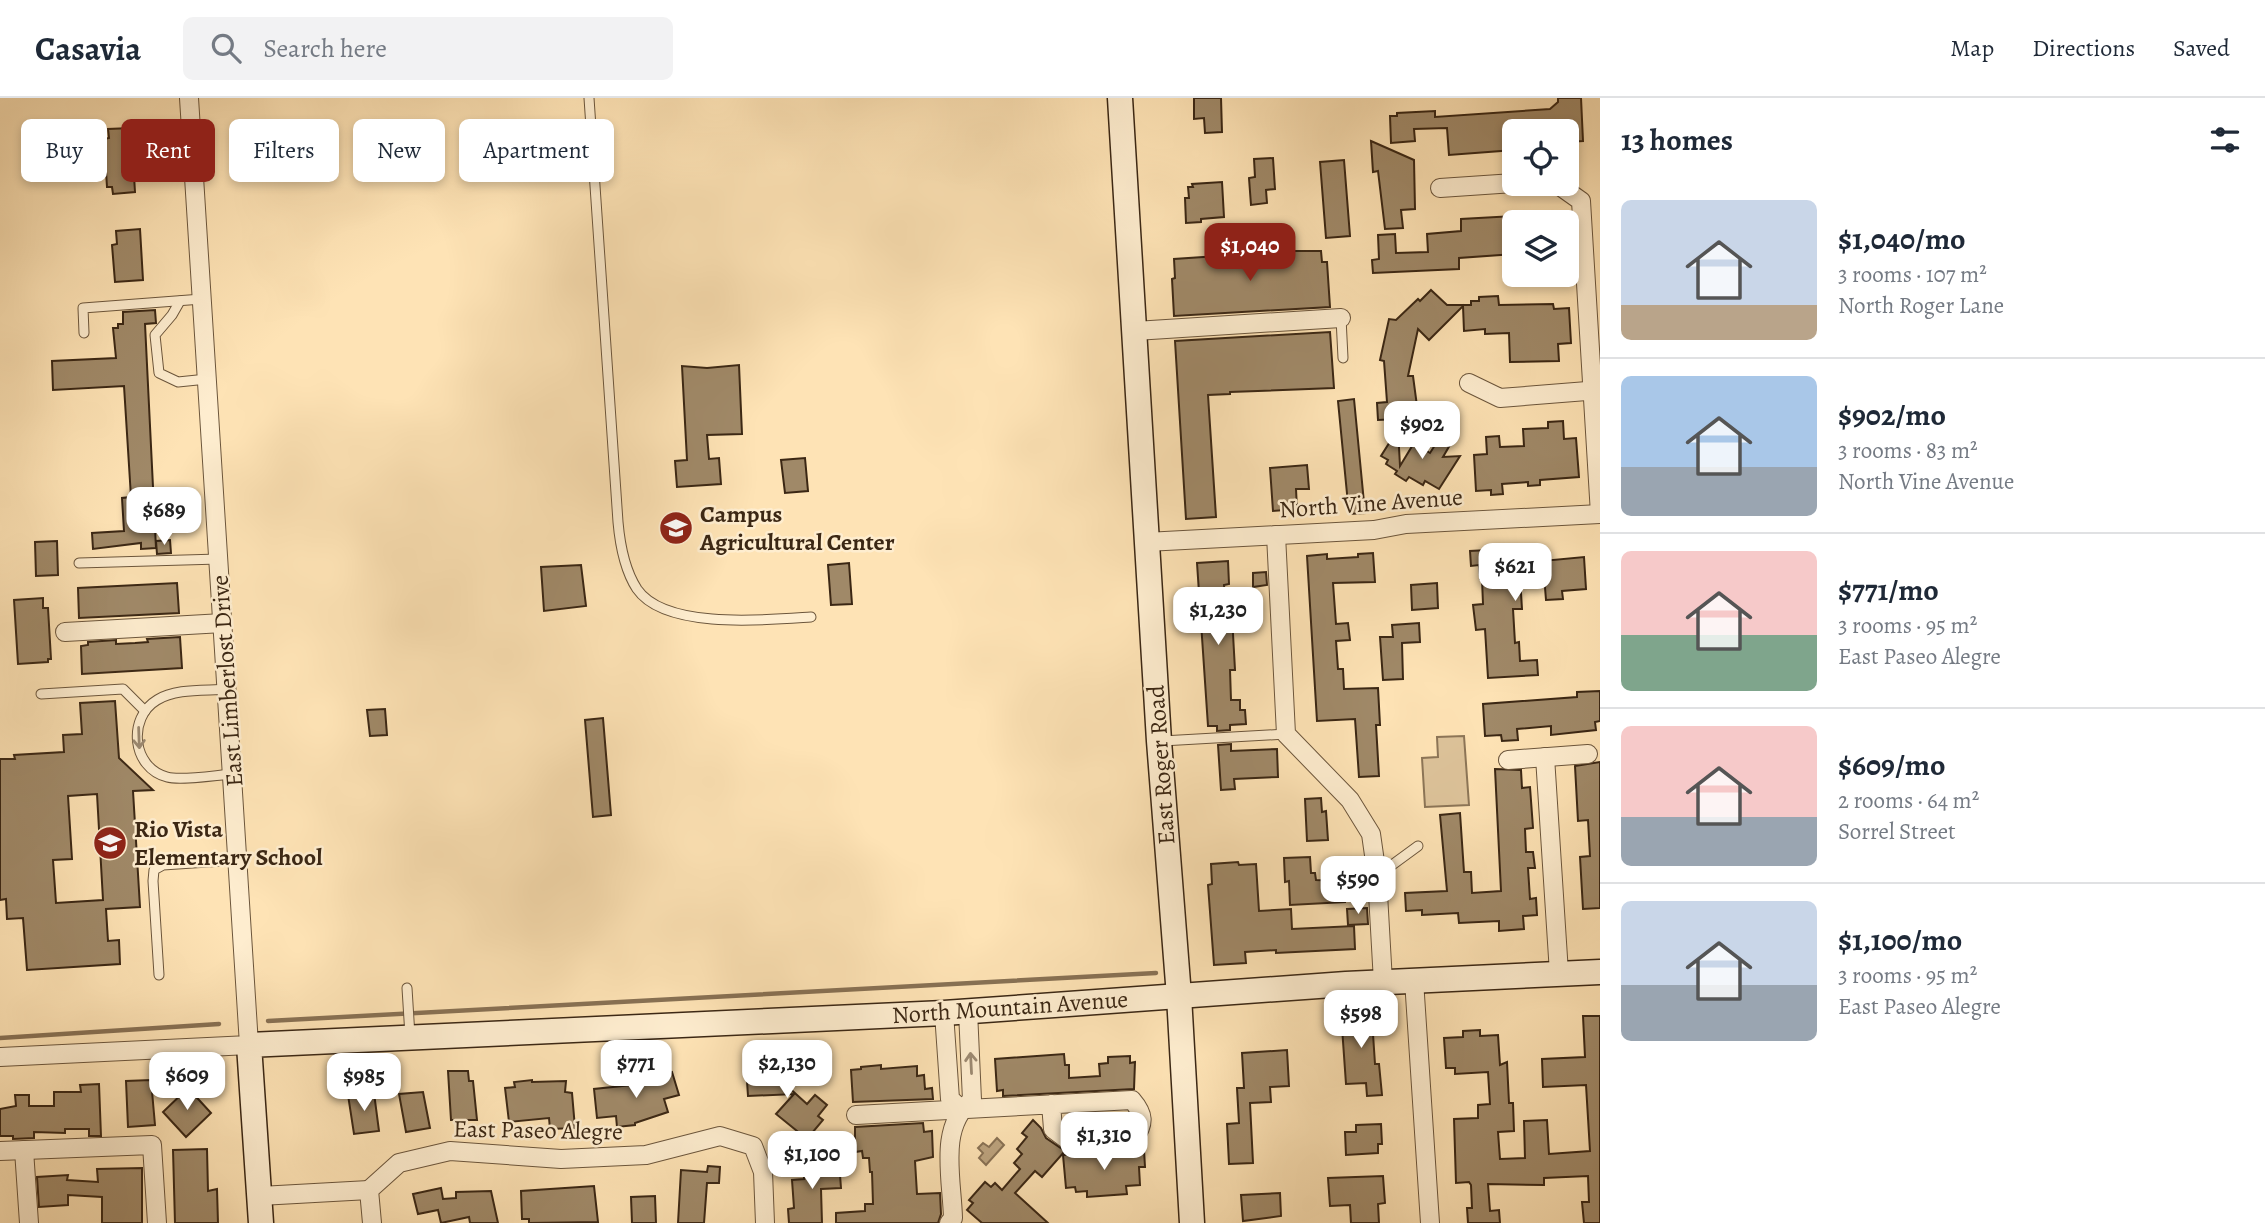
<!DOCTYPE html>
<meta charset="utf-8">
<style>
:root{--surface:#fff;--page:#f2f2f3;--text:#1f2937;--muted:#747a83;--line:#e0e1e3;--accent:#8f2418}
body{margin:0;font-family:Alegreya,serif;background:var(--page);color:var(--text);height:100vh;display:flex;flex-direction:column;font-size:26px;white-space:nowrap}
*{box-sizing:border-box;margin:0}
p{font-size:23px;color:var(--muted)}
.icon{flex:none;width:38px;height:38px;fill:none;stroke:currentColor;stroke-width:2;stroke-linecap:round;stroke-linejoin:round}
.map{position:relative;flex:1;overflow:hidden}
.details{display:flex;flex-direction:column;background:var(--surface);width:665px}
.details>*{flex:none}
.banner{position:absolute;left:21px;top:21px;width:665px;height:63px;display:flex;gap:14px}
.buttons{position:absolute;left:1502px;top:21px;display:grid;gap:14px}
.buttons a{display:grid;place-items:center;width:77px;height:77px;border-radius:10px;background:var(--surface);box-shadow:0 4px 10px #0003;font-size:35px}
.price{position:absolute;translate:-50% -60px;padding:0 16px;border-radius:14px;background:#fff;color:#222;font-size:23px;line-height:46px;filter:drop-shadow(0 2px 4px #0008)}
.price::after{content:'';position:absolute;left:50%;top:42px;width:21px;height:16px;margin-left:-10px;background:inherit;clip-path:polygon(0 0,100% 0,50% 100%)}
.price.active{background:var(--accent);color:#fff}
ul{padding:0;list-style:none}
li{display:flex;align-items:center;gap:21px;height:175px;padding:0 21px}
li+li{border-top:2px solid var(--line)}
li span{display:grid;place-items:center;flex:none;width:196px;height:140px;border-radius:10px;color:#555}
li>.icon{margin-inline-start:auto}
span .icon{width:84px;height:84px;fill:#fffc;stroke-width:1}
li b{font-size:30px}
h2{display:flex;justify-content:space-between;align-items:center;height:84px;padding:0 21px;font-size:30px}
.chip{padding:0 24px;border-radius:10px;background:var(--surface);box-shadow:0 4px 10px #0003;font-size:24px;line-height:63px}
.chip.active{background:var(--accent);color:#fff}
header{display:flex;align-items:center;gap:42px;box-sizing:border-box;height:98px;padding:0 35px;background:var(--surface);border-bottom:2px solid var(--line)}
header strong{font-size:33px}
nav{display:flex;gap:38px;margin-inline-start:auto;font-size:24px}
.search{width:490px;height:63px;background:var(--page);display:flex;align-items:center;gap:18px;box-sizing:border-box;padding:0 24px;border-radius:10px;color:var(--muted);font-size:26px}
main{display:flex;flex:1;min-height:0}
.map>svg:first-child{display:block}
.green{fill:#ddc39a;stroke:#8c7557;stroke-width:2}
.water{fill:#bca37e;stroke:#887154;stroke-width:2}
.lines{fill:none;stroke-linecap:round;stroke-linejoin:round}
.stream{stroke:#887154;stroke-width:4.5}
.building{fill:#a08968;stroke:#3b2714;stroke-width:2;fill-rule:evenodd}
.lane-casing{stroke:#6c563c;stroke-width:11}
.street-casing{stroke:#6c563c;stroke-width:20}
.secondary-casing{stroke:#3b2714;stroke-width:27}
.lane{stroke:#feedcf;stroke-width:9}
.street{stroke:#feedcf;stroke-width:18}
.secondary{stroke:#feedcf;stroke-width:24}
.oneway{stroke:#9c8a72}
.labels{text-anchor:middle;stroke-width:5;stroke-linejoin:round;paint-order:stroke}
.street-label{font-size:24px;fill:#3b2714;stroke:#feedcf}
.poi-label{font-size:24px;font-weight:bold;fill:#3b2714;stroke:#feedcf;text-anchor:start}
</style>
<header>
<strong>Casavia</strong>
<div class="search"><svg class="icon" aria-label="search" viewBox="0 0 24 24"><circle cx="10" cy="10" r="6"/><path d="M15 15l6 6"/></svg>Search here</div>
<nav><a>Map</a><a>Directions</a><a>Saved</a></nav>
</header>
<main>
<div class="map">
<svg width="1600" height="1125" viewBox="0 0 1600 1125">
<rect width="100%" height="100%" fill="#fee3b5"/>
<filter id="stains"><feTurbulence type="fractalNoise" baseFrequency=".00286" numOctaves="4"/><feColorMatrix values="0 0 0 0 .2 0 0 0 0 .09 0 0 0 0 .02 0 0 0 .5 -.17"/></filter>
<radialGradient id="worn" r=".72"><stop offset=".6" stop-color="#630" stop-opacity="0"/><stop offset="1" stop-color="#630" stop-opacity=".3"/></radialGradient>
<polygon class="green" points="1464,638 1469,707 1425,709 1422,660 1438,659 1437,639"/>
<polygon class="water" points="997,1040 1004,1047 986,1067 979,1060 983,1055 978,1050 983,1045 989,1049"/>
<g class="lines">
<g class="stream">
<polyline points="268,923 1156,875"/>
<polyline points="0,940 219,926"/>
</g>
</g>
<g class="building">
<polygon points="1194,0 1221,0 1222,34 1205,35 1204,20 1194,21"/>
<polygon points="1558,0 1581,0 1583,43 1566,44 1566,33 1512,33 1514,52 1449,57 1447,30 1414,31 1415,43 1391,45 1390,18 1397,18 1397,15 1435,13 1435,19 1550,11 1558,4"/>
<polygon points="131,30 135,94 113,96 112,89 107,89 104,41 109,40 108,31"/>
<polygon points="1371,43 1414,62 1415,111 1401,112 1403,130 1385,131 1378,73 1373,74"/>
<polygon points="1273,60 1275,91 1266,92 1267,105 1251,107 1249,80 1255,79 1254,61"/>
<polygon points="1344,62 1350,138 1326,140 1320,64"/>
<polygon points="1222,84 1224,119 1201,121 1201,124 1186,125 1185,100 1189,100 1188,89 1193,89 1192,86"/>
<polygon points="1514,118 1514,156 1459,160 1459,171 1373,175 1372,162 1379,161 1378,137 1395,136 1396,155 1428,154 1427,136 1461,133 1461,121"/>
<polygon points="140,131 143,182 115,184 112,147 117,146 116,133"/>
<polygon points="1293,153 1321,153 1322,164 1327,164 1330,209 1174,218 1172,181 1175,180 1174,161"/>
<polygon points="1431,192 1447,207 1471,207 1471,203 1479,203 1479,199 1498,198 1499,207 1553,206 1554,211 1569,210 1571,245 1558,246 1559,263 1510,264 1509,235 1485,236 1485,231 1464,233 1463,208 1429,242 1418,231 1408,278 1413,278 1417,308 1414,309 1414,313 1397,314 1398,321 1378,322 1377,305 1387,304 1384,263 1380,262 1389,221 1396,222 1418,201 1420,203"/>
<polygon points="155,212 156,225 145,226 156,450 141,451 141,445 93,451 92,435 124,433 122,400 131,399 124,288 53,292 52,263 116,260 113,230 118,230 118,226 123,226 123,214"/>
<polygon points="1330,234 1334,290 1230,294 1230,296 1208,297 1216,419 1186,421 1175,243"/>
<polygon points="739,267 742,336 707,337 709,361 719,360 721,386 677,389 675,363 687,362 682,268 707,270"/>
<polygon points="1354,301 1365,415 1349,416 1338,303"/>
<polygon points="1563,323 1564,341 1576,340 1579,379 1540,382 1540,387 1528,388 1528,384 1502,386 1503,396 1491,397 1491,392 1476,393 1474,357 1487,356 1486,339 1499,338 1500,349 1524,348 1523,331 1548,330 1548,324"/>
<polygon points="1398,331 1400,368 1414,345 1430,355 1444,333 1454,340 1443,359 1460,358 1439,391 1425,383 1423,387 1409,379 1406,383 1395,376 1397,373 1386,366 1388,362 1381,358"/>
<polygon points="805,360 808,393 785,395 781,362"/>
<polygon points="1307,367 1309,391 1296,391 1297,411 1273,413 1270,370"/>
<polygon points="170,442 171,455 157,456 156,443"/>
<polygon points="57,443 58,477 36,478 35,444"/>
<polygon points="1508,451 1508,457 1521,456 1522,465 1584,459 1586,491 1562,493 1563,501 1546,502 1544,477 1520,479 1522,511 1513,511 1515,545 1519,544 1520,563 1537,562 1538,577 1488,580 1485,531 1476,532 1473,507 1483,506 1482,481 1480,481 1479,467 1471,468 1470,453"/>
<polygon points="1373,455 1375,484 1333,485 1336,526 1348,525 1350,542 1336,543 1338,571 1343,571 1344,591 1378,590 1380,627 1376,627 1379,678 1359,679 1355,621 1317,623 1307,458 1327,456 1327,461 1358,459 1358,456"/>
<polygon points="1228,463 1229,486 1224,487 1227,518 1232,518 1235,572 1230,572 1231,602 1240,602 1240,612 1245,612 1246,626 1230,627 1230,632 1217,633 1217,628 1208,628 1197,465"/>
<polygon points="849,465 852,506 831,507 828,467"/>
<polygon points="581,467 586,508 544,513 541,469"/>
<polygon points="1266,474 1267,487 1253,489 1253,475"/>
<polygon points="177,485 179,515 79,520 78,490"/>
<polygon points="1437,485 1438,510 1412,512 1411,487"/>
<polygon points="43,500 43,510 48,510 51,561 48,561 48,564 18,566 14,502"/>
<polygon points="1419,525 1420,544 1402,545 1403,581 1383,582 1380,539 1393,539 1392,527"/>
<polygon points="180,539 182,570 82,576 81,548 88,547 88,544 116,542 116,546 135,545 148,544 147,541"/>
<polygon points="1600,593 1600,623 1595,624 1596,632 1551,637 1551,628 1517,631 1518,642 1502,643 1501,637 1485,638 1483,606 1577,599 1577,594"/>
<path d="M115,603l4,57 34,32 -20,1 7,116 -34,2 2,32 11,-1 1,24 -93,6 -4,-52 -16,1 -1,-20 -6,1v-141h15l-1,-4 50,-3 -1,-17 19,-1 -2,-31zM97,696l6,106 -47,3 -3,-43 19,-1 -4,-63z"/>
<polygon points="385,611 387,637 370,638 367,612"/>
<polygon points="603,620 611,717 593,719 585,622"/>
<polygon points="1231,646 1231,653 1277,651 1278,679 1234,681 1235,691 1221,692 1218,647"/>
<polygon points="1600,664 1600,810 1583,811 1580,759 1590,758 1588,722 1578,723 1575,668"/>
<polygon points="1495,671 1521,672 1522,690 1530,689 1533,730 1525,731 1526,754 1533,754 1535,770 1528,770 1530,801 1536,800 1537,817 1523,818 1524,831 1499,833 1499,823 1459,825 1458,815 1422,817 1422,812 1406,813 1405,795 1447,793 1440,717 1460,715 1464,774 1471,774 1472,795 1501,793"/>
<polygon points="1321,700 1322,714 1326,713 1328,742 1307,743 1305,701"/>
<polygon points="1310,759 1311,775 1315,775 1316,782 1344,783 1345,804 1290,807 1289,783 1285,784 1284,760"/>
<polygon points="1238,764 1239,767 1256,766 1259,813 1291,811 1292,831 1354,828 1355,851 1276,855 1276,852 1245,854 1246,865 1214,867 1208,787 1212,786 1211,766"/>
<polygon points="1367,810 1368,826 1348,827 1347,811"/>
<polygon points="1380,913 1381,929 1373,930 1373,936 1375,966 1379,966 1382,997 1367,998 1366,985 1346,986 1341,915"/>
<polygon points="1583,918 1600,918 1600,1125 1584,1125 1582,1104 1589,1104 1588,1078 1544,1080 1544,1087 1488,1086 1490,1113 1499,1112 1500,1125 1468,1125 1467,1110 1472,1110 1471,1087 1469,1084 1456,1085 1454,1021 1478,1020 1478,1007 1490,1006 1488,974 1455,976 1455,970 1446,970 1444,940 1463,939 1463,933 1480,932 1480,938 1498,937 1500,967 1507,964 1509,1005 1513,1005 1514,1033 1498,1034 1500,1061 1525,1060 1524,1023 1547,1022 1549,1056 1590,1053 1586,987 1543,989 1542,961 1585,959"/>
<polygon points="1287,952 1289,988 1270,989 1271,1004 1250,1005 1253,1065 1229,1066 1227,1026 1239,1025 1237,990 1244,990 1242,955"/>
<polygon points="1064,956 1065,967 1069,967 1069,980 1100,978 1099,966 1108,965 1108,959 1130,958 1130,965 1135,964 1134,991 1003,998 1003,992 997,993 995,961"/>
<polygon points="881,967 881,971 917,968 917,978 924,977 925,991 932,990 933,1001 853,1004 851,972 861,971 861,969"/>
<polygon points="785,969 786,987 807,1006 815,997 827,1007 818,1018 823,1022 807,1041 776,1016 794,996 748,998 747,983 750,983 749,972"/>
<polygon points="448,973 468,973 469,983 473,983 477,1022 451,1022"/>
<polygon points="672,974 679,997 664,1001 668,1014 635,1025 635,1027 617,1029 616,1018 597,1020 594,991 632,987"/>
<polygon points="151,982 155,1027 128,1029 126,983"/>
<polygon points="532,982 532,984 566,983 565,994 572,995 575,1030 550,1031 549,1020 509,1024 505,990 515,989 514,984"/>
<polygon points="99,986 101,1038 89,1038 89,1031 65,1031 65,1035 34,1034 34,1040 13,1041 13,1038 0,1038 0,1011 16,1008 15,997 29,997 29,1008 54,1008 54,994 81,994 80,987"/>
<polygon points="188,990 211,1015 186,1039 163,1014"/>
<polygon points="423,994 430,1030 406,1034 399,996"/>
<polygon points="374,995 379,1033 354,1036 348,997"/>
<polygon points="1033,1022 1041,1030 1046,1040 1065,1053 1042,1079 1035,1073 1015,1095 1048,1125 982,1125 967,1112 973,1105 969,1102 985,1084 991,1089 995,1085 1002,1092 1020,1071 1014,1065 1022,1056 1017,1051 1027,1039 1022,1035"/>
<polygon points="923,1025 924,1034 932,1033 933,1059 915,1063 917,1096 940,1095 941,1116 938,1125 836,1125 836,1115 865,1113 865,1106 873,1106 872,1074 870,1074 869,1060 863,1060 862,1053 855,1054 855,1029"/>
<polygon points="1381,1026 1382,1046 1378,1046 1378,1055 1346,1057 1345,1034 1356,1034 1356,1027"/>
<polygon points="207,1051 208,1093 217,1091 218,1125 175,1125 173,1052"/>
<polygon points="1144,1052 1145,1069 1139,1069 1140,1087 1126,1088 1127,1096 1087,1099 1087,1093 1076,1094 1075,1089 1066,1090 1063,1057"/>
<polygon points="829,1060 830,1077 840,1077 841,1090 821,1091 822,1125 789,1125 788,1111 794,1110 792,1082 804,1081 803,1062"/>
<polygon points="708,1068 720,1069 719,1085 707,1085 704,1125 678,1125 681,1072 707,1074"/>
<polygon points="142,1070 142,1125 102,1125 102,1099 68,1097 68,1107 39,1109 37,1079 68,1077 67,1082 98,1084 97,1071"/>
<polygon points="1383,1078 1385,1105 1378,1106 1379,1125 1351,1125 1350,1107 1330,1108 1328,1080"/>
<polygon points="594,1088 598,1124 529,1125 529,1121 522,1121 521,1093"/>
<polygon points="441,1090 443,1101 456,1100 456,1094 491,1093 498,1125 470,1125 469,1119 441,1125 438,1112 418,1116 413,1096"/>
<polygon points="1280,1095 1281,1118 1243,1123 1241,1097"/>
<polygon points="655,1098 656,1125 632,1125 631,1099"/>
</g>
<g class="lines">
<g class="lane-casing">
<g id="lane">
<path d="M589,0l29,424c2,23 6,47 19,67 28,41 130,31 174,28"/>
<polyline points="180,203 172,217 155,237 159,275 178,284 207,281"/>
<polyline points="1341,220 1343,260"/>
<polyline points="84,235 83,210 202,201"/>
<polyline points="79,465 219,461"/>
<path d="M227,591c-21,2 -51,-1 -70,11 -30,18 -25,68 10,77 14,4 50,-2 66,-3"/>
<polyline points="41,596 123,591 145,613"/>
<polyline points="1162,643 1286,636"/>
<polyline points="1377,778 1418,748"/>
<polyline points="159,877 153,783 154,772 163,767 238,762"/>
<polyline points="407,890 410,938"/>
</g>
</g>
<g class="street-casing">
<g id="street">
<polyline points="1557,86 1581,103 1600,416"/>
<polyline points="1440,90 1514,85"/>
<polyline points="1135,233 1341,220"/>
<polyline points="1469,285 1500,300 1600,292"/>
<polyline points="1276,437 1286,636 1350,702 1371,736 1377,778 1383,884"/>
<polyline points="1146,444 1374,432 1406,426 1600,416"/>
<polyline points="65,534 223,525"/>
<polyline points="1545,659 1559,875"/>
<polyline points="1508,662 1588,656"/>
<polyline points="1414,882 1430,1125"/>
<polyline points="944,915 950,1001 961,1011"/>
<polyline points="0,959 249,947 189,0"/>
<path d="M856,1017l276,-15c12,14 13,23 2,39l-65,2 -16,-12 -2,-25"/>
<polyline points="24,1052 29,1125"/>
<polyline points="0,1053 152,1047 157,1125"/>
<polyline points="260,1098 369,1092"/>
<polyline points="372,1125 369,1092 399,1065 450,1053 561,1061 646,1057 720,1038 753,1048 763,1074 765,1125"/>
<path d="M949,1125l4,-5c-1,-40 -15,-91 19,-118l-4,-89"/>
</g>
</g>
<g class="secondary-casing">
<g id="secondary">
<polyline points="1120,0 1159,643 1179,898 1192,1125"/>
<polyline points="261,1125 249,947 944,915 1346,886 1600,874"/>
</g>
</g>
<use href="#lane" class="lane"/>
<use href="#street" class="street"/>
<use href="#secondary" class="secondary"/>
</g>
<defs><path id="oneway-shaft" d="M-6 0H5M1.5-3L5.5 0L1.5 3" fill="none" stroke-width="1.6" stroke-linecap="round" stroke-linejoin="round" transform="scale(1.75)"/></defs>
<g class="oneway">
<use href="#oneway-shaft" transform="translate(139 640) rotate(88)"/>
<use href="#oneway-shaft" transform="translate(971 965) rotate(-93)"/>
</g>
<defs>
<g id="university-disc" transform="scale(1.75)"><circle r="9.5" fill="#8f2418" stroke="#feedcf"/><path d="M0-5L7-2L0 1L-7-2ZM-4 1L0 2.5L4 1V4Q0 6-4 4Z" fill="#fff"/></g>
<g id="school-disc" transform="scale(1.75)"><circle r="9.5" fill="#8f2418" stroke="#feedcf"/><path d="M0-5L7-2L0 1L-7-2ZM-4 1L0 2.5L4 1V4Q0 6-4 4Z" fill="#fff"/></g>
</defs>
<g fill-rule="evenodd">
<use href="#university-disc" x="676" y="430"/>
<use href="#school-disc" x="110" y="745"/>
</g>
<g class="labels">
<g class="street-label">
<text transform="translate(1371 405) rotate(-4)" y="8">North Vine Avenue</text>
<text transform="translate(227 583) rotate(-94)" y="8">East Limberlost Drive</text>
<text transform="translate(1161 667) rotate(-94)" y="8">East Roger Road</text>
<text transform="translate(1010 909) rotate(-4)" y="8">North Mountain Avenue</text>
<text transform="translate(538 1032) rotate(1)" y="8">East Paseo Alegre</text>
</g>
<g class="poi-label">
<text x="700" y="424">Campus<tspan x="700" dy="28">Agricultural Center</tspan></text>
<text x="134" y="739">Rio Vista<tspan x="134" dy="28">Elementary School</tspan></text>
</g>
</g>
<rect width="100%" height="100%" filter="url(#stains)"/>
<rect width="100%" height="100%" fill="url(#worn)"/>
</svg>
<div class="buttons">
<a><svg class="icon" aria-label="locate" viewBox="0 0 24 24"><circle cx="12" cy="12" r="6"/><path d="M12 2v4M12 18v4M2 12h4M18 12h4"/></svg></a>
<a><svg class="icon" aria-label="layers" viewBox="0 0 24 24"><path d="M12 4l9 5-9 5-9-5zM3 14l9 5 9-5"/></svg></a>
</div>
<b class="price active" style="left:1250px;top:185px">$1,040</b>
<b class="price" style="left:1422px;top:363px">$902</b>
<b class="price" style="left:164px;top:449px">$689</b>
<b class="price" style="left:1515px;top:505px">$621</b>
<b class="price" style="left:1218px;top:549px">$1,230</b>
<b class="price" style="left:1358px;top:818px">$590</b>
<b class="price" style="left:1361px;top:952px">$598</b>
<b class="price" style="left:636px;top:1002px">$771</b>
<b class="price" style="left:787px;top:1002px">$2,130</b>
<b class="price" style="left:187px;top:1014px">$609</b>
<b class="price" style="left:364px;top:1015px">$985</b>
<b class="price" style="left:1104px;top:1074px">$1,310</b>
<b class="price" style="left:812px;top:1093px">$1,100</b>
<div class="banner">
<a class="chip">Buy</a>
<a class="chip active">Rent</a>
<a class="chip">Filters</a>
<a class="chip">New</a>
<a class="chip">Apartment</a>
</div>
</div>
<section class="details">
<h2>13 homes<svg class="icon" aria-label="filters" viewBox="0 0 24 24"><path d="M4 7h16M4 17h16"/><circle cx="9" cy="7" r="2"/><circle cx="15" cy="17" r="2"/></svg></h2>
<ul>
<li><span style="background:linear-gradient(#c9d6e8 75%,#b9a48a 0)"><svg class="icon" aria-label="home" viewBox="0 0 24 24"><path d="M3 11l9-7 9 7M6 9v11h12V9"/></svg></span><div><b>$1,040/mo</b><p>3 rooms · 107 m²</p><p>North Roger Lane</p></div></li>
<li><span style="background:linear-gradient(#a9c7e8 65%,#9aa5b1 0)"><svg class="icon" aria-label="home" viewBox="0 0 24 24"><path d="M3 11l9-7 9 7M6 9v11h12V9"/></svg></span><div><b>$902/mo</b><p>3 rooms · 83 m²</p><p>North Vine Avenue</p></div></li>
<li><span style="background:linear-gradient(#f6c9c9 60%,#7fa58c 0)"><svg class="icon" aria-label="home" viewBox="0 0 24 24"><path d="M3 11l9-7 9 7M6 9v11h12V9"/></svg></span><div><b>$771/mo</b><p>3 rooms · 95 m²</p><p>East Paseo Alegre</p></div></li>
<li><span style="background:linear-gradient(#f6c9c9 65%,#9aa5b1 0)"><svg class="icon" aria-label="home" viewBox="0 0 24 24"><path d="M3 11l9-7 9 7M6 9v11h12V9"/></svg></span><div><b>$609/mo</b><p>2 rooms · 64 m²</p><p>Sorrel Street</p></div></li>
<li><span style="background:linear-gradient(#c9d6e8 60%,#9aa5b1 0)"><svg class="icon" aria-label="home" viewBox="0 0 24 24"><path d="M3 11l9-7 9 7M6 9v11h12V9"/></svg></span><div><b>$1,100/mo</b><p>3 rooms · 95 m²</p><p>East Paseo Alegre</p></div></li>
</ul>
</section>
</main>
